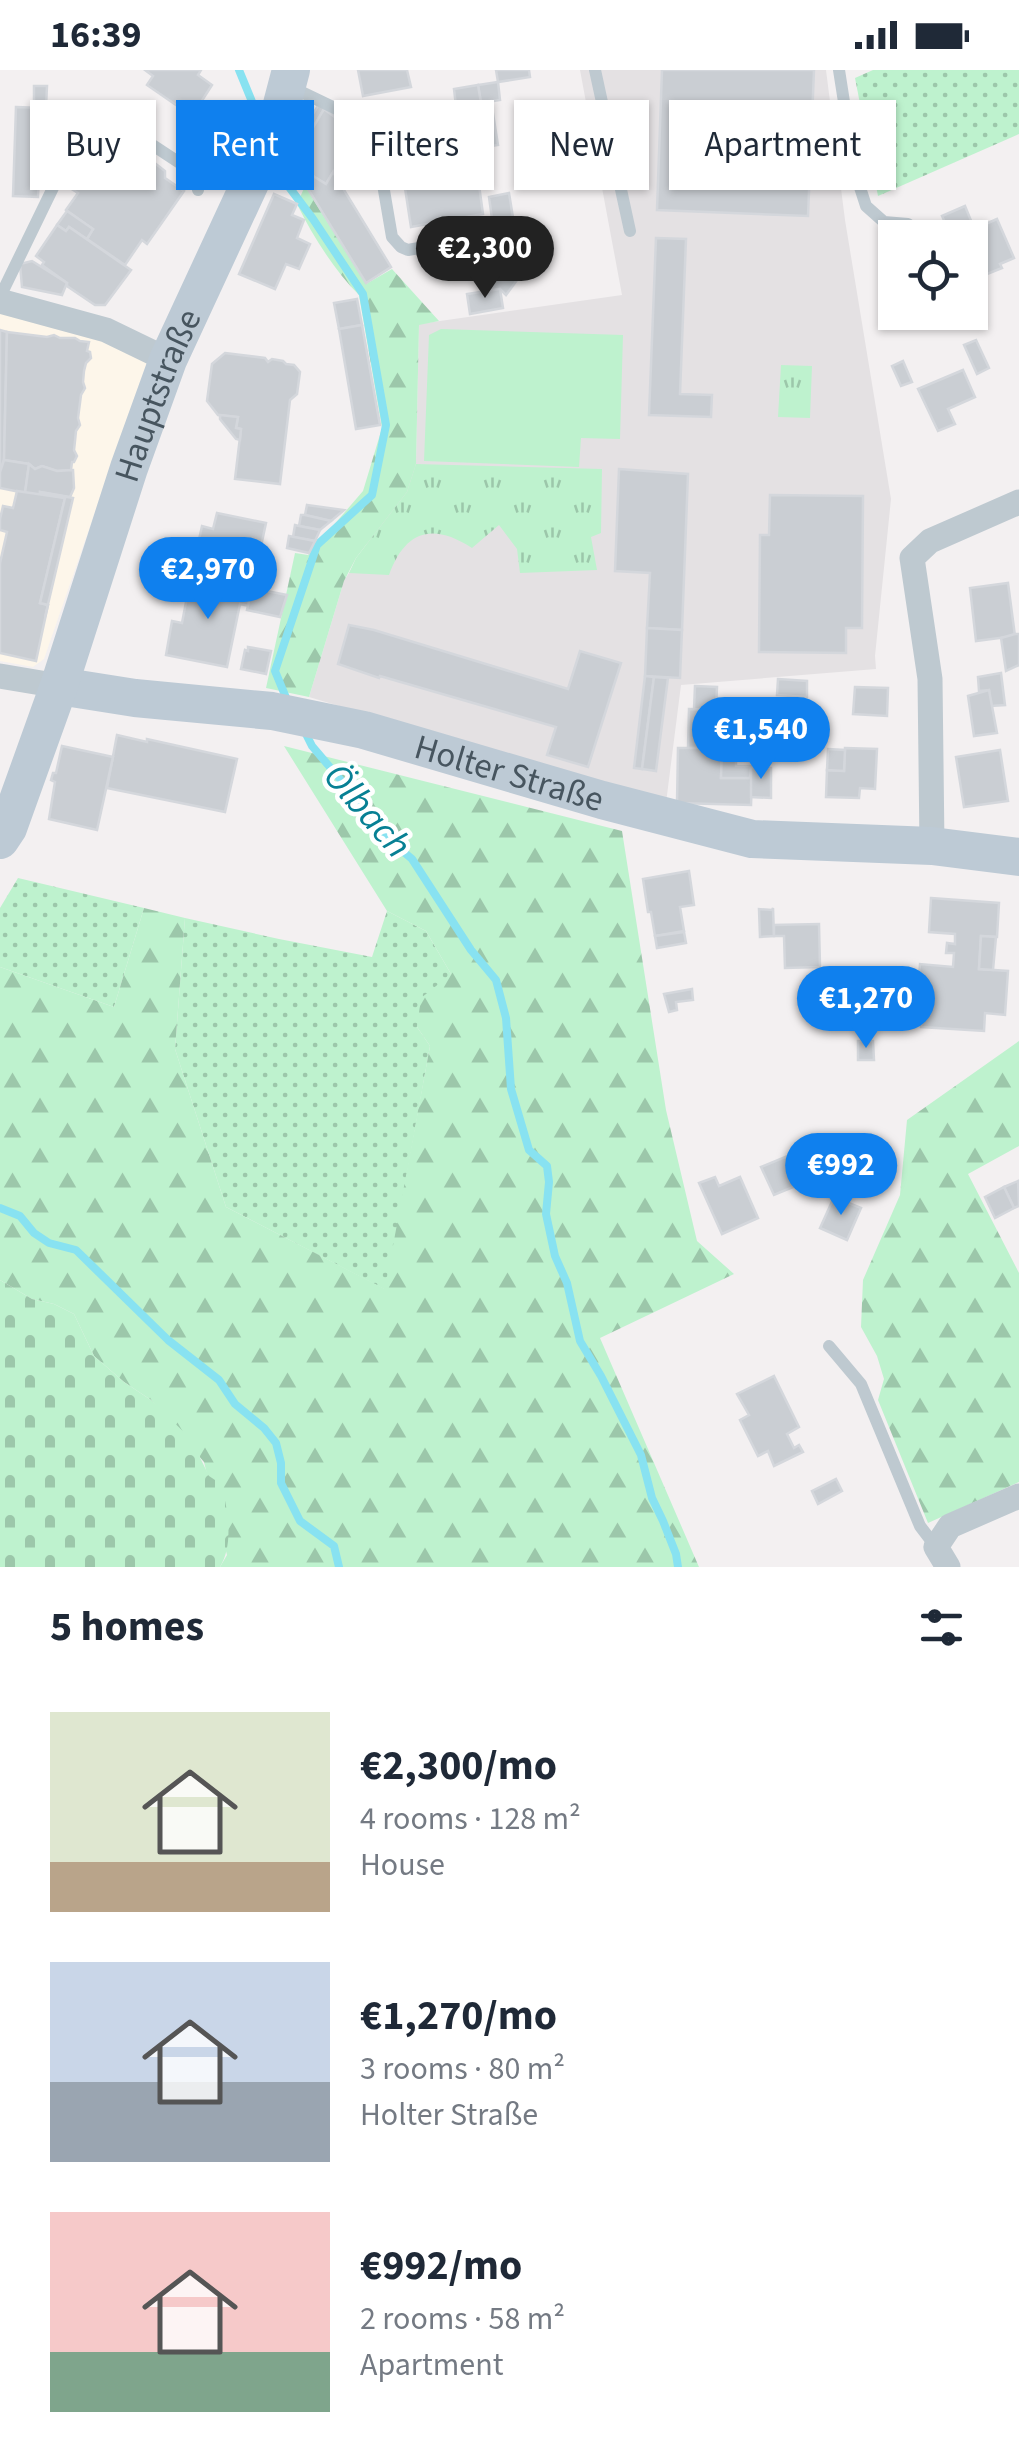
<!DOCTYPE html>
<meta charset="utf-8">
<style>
:root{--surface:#fff;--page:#f6f6f7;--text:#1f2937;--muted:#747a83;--accent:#0f80ee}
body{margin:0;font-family:"Source Sans 3",sans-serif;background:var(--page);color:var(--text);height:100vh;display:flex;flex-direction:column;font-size:38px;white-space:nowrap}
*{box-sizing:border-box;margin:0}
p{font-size:32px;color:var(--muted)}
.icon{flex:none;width:55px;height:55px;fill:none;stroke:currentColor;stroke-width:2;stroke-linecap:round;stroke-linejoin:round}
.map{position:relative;height:1497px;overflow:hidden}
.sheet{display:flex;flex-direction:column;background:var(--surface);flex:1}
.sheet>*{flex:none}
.hud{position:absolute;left:30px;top:30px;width:960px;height:90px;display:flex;gap:20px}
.fabs{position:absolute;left:878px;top:150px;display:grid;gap:20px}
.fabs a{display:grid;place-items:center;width:110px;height:110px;border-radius:0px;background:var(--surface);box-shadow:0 2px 8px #0004;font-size:50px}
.price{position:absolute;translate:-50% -85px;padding:0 22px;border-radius:35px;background:var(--accent);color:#fff;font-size:32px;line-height:65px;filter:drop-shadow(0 2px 5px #0008)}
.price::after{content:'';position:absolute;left:50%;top:60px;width:30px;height:22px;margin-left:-15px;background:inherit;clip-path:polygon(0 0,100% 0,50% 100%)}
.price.current{background:#222;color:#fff}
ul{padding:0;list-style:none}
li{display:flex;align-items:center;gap:30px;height:250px;padding:0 50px}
li span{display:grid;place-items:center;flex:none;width:280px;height:200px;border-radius:0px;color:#555}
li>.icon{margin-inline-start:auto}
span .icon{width:120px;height:120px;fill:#fffc;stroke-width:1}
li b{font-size:42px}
h2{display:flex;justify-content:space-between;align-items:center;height:120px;padding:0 50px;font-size:42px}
.chip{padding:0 35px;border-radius:0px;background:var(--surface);box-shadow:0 2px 8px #0004;font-size:35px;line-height:90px}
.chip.current{background:var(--accent);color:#fff}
.status{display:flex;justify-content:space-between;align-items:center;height:70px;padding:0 50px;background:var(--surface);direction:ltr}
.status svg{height:28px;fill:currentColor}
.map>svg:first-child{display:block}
.commercial{fill:#fdf6ea}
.education{fill:#e4e1e3}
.grass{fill:url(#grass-dots)}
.forest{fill:url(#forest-firs)}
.cemetery{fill:url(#cemetery-stones)}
.park{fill:url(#park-tufts)}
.pitch{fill:#bef2ce}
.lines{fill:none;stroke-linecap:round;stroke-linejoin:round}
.stream{stroke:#88e2f1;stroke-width:8}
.building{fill:#caced3;stroke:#d4d7dc;stroke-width:2.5}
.lane{stroke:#bec9d0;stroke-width:12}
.street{stroke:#bec9d0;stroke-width:25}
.secondary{stroke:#bdcad5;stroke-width:38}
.labels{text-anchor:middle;stroke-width:9;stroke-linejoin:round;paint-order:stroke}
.street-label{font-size:35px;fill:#47555f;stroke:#fff}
.water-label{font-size:38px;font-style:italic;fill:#078094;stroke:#fff}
</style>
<div class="status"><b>16:39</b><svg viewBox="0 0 49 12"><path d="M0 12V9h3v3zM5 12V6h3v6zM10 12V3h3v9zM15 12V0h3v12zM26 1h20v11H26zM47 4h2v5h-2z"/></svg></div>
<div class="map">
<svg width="1019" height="1497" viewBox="0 0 1019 1497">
<defs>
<pattern id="grass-dots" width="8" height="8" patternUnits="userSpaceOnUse" patternTransform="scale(2.5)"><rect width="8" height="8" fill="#bef2ce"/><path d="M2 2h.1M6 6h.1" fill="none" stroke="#9cc7aa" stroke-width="1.8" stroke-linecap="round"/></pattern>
<pattern id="forest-firs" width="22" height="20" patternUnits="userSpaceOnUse" patternTransform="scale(2.5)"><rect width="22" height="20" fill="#bef2ce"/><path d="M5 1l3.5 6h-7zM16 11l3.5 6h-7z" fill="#9cc7aa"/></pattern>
<pattern id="cemetery-stones" width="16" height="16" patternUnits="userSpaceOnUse" patternTransform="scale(2.5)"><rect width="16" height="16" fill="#bef2ce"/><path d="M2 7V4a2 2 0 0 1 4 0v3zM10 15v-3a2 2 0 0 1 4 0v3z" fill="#9cc7aa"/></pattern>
<pattern id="park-tufts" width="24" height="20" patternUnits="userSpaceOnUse" patternTransform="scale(2.5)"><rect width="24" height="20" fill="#bef2ce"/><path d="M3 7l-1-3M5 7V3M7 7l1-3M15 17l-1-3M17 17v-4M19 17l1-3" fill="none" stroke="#9cc7aa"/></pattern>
</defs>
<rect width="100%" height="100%" fill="#f3f0f1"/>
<polygon class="commercial" points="0,242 101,271 147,292 44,589 33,597 0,591"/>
<polygon class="education" points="580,0 826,0 845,150 891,429 875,586 876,599 681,615 666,733 309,627 344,511 416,394 419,254 622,225"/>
<g class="grass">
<polygon points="873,0 1019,0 1019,64 878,126 855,8"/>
<polygon points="18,808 144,838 114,937 0,897 0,838"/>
<polygon points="387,841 426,861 451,904 417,957 430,976 386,1220 226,1137 175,979 185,848 279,869 372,887"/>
</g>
<g class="forest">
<path d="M305,116l61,98 26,-15 47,52 -20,4 -3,139 -9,28 -51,66 -12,23 -35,116 -43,-9 29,-135 13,2 55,-64 19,-63 -23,-133c-25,-25 -47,-60 -62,-91z"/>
<polygon points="284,676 622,761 666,1040 697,1171 734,1204 600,1268 699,1497 220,1497 227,1485 204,1392 151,1330 124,1312 94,1286 74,1244 54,1234 32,1229 0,1210 0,897 114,937 144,838 185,848 175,979 226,1137 385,1219 430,976 417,957 421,928 451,904 426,861 387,841"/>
<polygon points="1019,971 1019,1076 968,1104 1019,1203 1019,1412 928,1453 878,1330 884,1309 877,1286 861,1257 863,1210 900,1125 907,1050"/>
</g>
<path class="cemetery" d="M0,1210l32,19 22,5 20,10 20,42 30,26 27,18 40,39 18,37 12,8c7,25 13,60 -1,83h-220z"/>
<g class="park">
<polygon points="781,295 812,296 810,348 778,347"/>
<path d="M416,394l186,5 -1,64 -10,4 6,33 -77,3 -3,-24 -18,-24 -27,23c-40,-26 -67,-17 -83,27l-40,-2 7,-15 51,-66z"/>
</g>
<polygon class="pitch" points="441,259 623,265 620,369 581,368 579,397 424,391 429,265"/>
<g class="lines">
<g class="stream">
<polyline points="239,0 262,56"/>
<polyline points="274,88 283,109 313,149 363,224 386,355 372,425 317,475 275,601 287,630"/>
<polyline points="304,660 312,676 357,729 380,762 412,789 471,880 496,910 506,948 511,1019 529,1080 547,1096 549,1112 546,1144 555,1186 567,1213 580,1271 601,1306 641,1385 652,1428 663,1451 676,1484 678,1497"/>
<polyline points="0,1138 20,1146 34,1163 49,1173 76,1180 168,1270 219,1310 235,1334 264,1358 276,1373 281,1393 281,1413 300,1451 334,1476 339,1497"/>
</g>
</g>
<g class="building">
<polygon points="145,0 201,0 198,5 212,15 192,46 147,15 153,6"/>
<polygon points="358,0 407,0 411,17 363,26"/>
<polygon points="496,0 529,0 530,7 498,12"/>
<polygon points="662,0 814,0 808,146 657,140"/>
<polygon points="498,12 500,30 481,33 478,15"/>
<polygon points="478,15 481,33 491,31 498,75 460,81 454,37 456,36 454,19"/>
<polygon points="34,16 47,16 46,38 34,38"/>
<polygon points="319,34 337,46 336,48 324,39 292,93 286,88"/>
<polygon points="16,37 42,38 38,127 13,126"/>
<polygon points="324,39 357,64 326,114 292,93"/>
<polygon points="121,78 140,91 147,87 165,101 165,108 184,121 147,174 142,170 125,195 87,169 93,159 66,140 78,123 67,116 80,96 94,106 100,97 108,97"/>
<polygon points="292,93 326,114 333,102 391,197 366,213"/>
<polygon points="478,108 483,144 411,157 405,118"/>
<polygon points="509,123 515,160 494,163 489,127"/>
<polygon points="274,124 297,134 292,145 304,150 297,168 310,174 299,199 286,194 275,219 239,204"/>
<polygon points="965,136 974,158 952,168 942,146"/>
<polygon points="67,141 93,159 87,169 69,157 66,161 57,155"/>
<polygon points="997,149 1014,188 1000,194 1002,198 987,204 986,200 975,205 970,194 970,168 958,166"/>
<polygon points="57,155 66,161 69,157 131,200 105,235 95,235 67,216 67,213 42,195 44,192 36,186"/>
<polygon points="515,160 517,174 497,178 494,163"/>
<polygon points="656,168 686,169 680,324 712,325 711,347 649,345"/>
<polygon points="517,174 520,196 525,199 506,225 500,219 485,221 479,180"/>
<polygon points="32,191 67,213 62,225 22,217 20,194"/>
<polygon points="500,219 503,238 470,244 467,224"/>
<polygon points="357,229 362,255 339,259 334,233"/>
<polygon points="362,255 380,355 356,359 339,259"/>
<polygon points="0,260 7,262 4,390 0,402"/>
<polygon points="7,262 47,267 54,265 60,268 75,268 80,271 89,272 87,281 90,282 91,288 86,293 84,301 83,312 85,318 81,325 78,348 80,355 76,361 75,371 74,380 77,386 74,392 72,392 71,400 57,401 42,396 35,399 29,394 4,390"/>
<polygon points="976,270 989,298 977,304 964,275"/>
<polygon points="225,283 265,288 268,292 272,289 283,291 286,294 294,295 300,302 297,324 290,330 280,414 235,409 241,359 236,358 238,347 218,345 207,331 212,294"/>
<polygon points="903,291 912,312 901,316 892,296"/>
<polygon points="963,300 975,327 948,339 955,354 938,361 918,319"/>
<polygon points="220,345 238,347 236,358 241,359 240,370 236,369 220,349"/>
<polygon points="4,390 29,394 25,423 0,418 0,402"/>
<polygon points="29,394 35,399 42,396 57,401 73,400 74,418 70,427 40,422 40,425 25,423"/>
<polygon points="619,399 688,404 682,560 647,558 650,503 615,501"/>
<polygon points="17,421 65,428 40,533 48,535 36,591 0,583 0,493 7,462 0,460 0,449 3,436 13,438"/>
<polygon points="40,422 73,428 45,547 48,535 40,533 65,428 40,423"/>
<polygon points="770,425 863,426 862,558 846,558 846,583 759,582 760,465 769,465"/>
<polygon points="307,435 344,440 331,451 305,445"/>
<polygon points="217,443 266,453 252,518 191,506 202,456 213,459"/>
<polygon points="301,445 305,445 331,451 320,460 299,456"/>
<polygon points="295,455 299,456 320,460 315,471 293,467"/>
<polygon points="289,466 315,471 309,483 287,478"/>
<polygon points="191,506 252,518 249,536 240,534 227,597 166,585 172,551 182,553"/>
<polygon points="1008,513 1015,566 976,571 970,518"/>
<polygon points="252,518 287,525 280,547 247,540"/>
<polygon points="349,555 374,560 568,619 580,581 621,593 588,697 547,685 556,657 380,606 379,608 338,594"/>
<polygon points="647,558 682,560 680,608 645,606"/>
<polygon points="1015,564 1019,564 1019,595 1006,601 1001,568"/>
<polygon points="248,577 271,581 266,604 241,599 245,580 248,581"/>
<polygon points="1001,603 1005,635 991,636 989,620 979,621 978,607"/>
<polygon points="645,606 654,607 642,699 634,698"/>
<polygon points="654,607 668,608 656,701 642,699"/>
<polygon points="778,609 807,611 807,627 777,625"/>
<polygon points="695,616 717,617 716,640 694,639"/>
<polygon points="855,617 888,618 887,646 853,644"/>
<polygon points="989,620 997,663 974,666 968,626"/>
<polygon points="689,639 722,640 721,678 688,678"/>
<polygon points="117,665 147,672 147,669 237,689 225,742 107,718"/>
<polygon points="62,676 113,687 97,760 49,749 55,712 51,710 53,703 56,703"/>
<polygon points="678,678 722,678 721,708 752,708 751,735 677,733"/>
<polygon points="722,678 736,679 736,696 751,696 750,708 721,708"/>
<polygon points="845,678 877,679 875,719 860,718 859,728 826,727 827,700 844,701"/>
<polygon points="828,679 845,680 844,701 827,700"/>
<polygon points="1000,680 1008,731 964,737 956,687"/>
<polygon points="751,697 771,698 771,728 751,727"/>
<polygon points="689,801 694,835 680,837 684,861 655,866 651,842 648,842 643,809"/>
<polygon points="931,828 999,833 997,867 981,866 979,899 1008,901 1005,945 985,943 984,961 921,957 923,921 918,921 920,894 953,897 954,883 946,883 947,873 955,874 955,864 929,862"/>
<polygon points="773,838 774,866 760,867 759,839 772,840"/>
<polygon points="819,854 820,897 785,898 784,866 774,866 774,855"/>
<polygon points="684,862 686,873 657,878 655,866"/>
<polygon points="981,866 996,867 993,900 979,899"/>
<polygon points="692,919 693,930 676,932 677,940 669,942 664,924"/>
<polygon points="858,971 873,971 874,990 858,990"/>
<polygon points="797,1082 810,1110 774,1125 761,1097"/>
<polygon points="715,1107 719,1116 740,1107 758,1148 722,1164 699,1113"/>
<polygon points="1018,1111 1019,1136 1014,1138 1004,1117"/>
<polygon points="1004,1117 1014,1138 995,1148 985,1127"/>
<polygon points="834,1127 861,1138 847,1170 820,1158"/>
<polygon points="774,1306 799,1357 787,1364 794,1378 799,1375 803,1382 774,1396 768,1381 758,1386 740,1350 749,1345 737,1324"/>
<polygon points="836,1409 842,1421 818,1434 812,1421"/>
</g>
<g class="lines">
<g class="lane">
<polyline points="595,0 630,161"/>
<polyline points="839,0 855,102 866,136 884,152 908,154"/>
<polyline points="291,17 368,54 374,62 392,167 401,177 408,180 462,170"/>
<polyline points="0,227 84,54 122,55 195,103 198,120"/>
<polyline points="829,1276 861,1314 920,1456 936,1477"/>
</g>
<g class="street">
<polyline points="0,231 106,260 168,290"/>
<polyline points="0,606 59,616"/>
<polyline points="932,776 930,609 912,488 930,471 1019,432"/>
<polyline points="948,1497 936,1477 950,1456 1019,1426"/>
</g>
<g class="secondary">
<path id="s1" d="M59,616l76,12 137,13 92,19 238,70 150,39 180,7 87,11"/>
<path id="s2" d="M0,770l8,-12 51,-142 70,-218 39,-108 108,-233 15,-57"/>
</g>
</g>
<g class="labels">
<g class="street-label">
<text dy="12" stroke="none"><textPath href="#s2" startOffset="472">Hauptstraße</textPath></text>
<text dy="12" stroke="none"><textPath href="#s1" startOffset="460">Holter Straße</textPath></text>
</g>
<g class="water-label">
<text transform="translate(368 740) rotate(49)" y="13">Ölbach</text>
</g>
</g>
</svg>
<div class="fabs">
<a><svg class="icon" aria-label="locate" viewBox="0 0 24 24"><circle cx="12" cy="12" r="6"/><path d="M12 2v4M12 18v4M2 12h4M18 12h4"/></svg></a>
</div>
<b class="price current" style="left:485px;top:231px">€2,300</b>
<b class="price" style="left:208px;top:552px">€2,970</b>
<b class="price" style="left:761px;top:712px">€1,540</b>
<b class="price" style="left:866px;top:981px">€1,270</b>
<b class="price" style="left:841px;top:1148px">€992</b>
<div class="hud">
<a class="chip">Buy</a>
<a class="chip current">Rent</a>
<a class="chip">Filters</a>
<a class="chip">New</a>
<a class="chip">Apartment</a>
</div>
</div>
<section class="sheet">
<h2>5 homes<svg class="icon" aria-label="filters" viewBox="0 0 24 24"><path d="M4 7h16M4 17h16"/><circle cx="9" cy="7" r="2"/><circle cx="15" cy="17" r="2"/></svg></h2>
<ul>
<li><span style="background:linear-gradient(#dfe7d0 75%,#b9a48a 0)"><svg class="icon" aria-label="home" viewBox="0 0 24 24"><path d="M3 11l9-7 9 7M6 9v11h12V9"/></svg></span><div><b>€2,300/mo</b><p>4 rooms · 128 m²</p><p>House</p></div></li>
<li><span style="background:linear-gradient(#c9d6e8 60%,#9aa5b1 0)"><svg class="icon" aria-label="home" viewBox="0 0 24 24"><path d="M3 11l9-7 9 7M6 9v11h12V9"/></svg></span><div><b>€1,270/mo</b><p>3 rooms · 80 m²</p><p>Holter Straße</p></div></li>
<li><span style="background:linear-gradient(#f6c9c9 70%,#7fa58c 0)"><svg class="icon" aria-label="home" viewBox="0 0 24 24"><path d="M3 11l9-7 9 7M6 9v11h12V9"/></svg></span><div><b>€992/mo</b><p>2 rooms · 58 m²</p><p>Apartment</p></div></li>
</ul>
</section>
